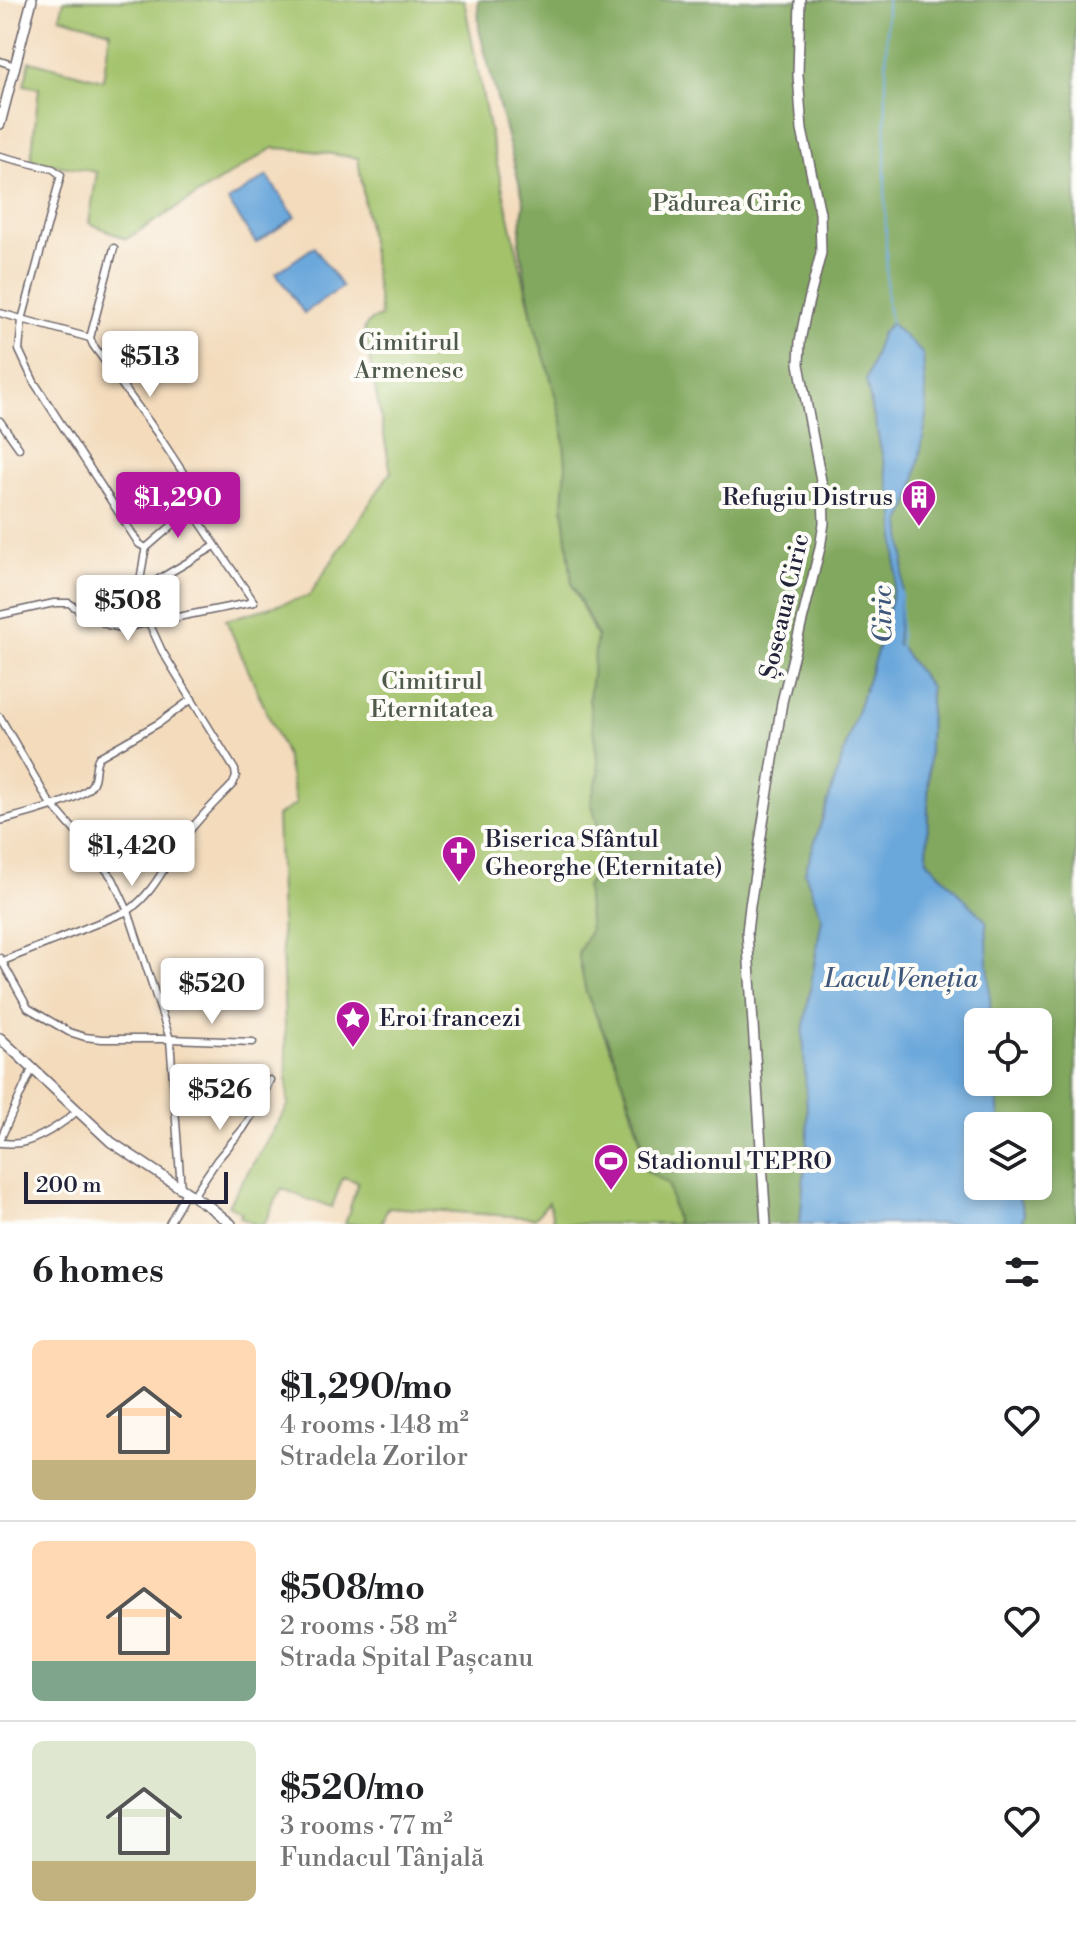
<!DOCTYPE html>
<meta charset="utf-8">
<style>
:root{--surface:#fff;--page:#f6f6f6;--text:#202124;--muted:#757577;--line:#e0e0e0;--accent:#b5179e}
body{margin:0;font-family:"Libre Bodoni",serif;background:var(--page);color:var(--text);height:100vh;display:flex;flex-direction:column;font-size:30px;white-space:nowrap}
*{box-sizing:border-box;margin:0}
p{font-size:26px;color:var(--muted)}
.icon{flex:none;width:44px;height:44px;fill:none;stroke:currentColor;stroke-width:2;stroke-linecap:round;stroke-linejoin:round}
.map{position:relative;height:1224px;overflow:hidden}
.drawer{display:flex;flex-direction:column;background:var(--surface);flex:1}
.drawer>*{flex:none}
.buttons{position:absolute;left:964px;top:1008px;display:grid;gap:16px}
.buttons a{display:grid;place-items:center;width:88px;height:88px;border-radius:12px;background:var(--surface);box-shadow:0 4px 12px #0003;font-size:40px}
.scale{position:absolute;left:24px;bottom:20px;width:204px;box-sizing:border-box;padding-left:8px;border:4px solid #22223b;border-top:0;font-size:22px;line-height:28px;white-space:nowrap;color:#22223b;-webkit-text-stroke:6px #fdfcf7;paint-order:stroke}
.price{position:absolute;translate:-50% -68px;padding:0 18px;border-radius:8px;background:#fff;color:#222;font-size:26px;line-height:52px;filter:drop-shadow(0 2px 4px #0008)}
.price::after{content:'';position:absolute;left:50%;top:48px;width:24px;height:18px;margin-left:-12px;background:inherit;clip-path:polygon(0 0,100% 0,50% 100%)}
.price.active{background:var(--accent);color:#fff}
ul{padding:0;list-style:none}
li{display:flex;align-items:center;gap:24px;height:200px;padding:0 32px}
li+li{border-top:2px solid var(--line)}
li span{display:grid;place-items:center;flex:none;width:224px;height:160px;border-radius:12px;color:#555}
li>.icon{margin-inline-start:auto}
span .icon{width:96px;height:96px;fill:#fffc;stroke-width:1}
li b{font-size:34px}
h2{display:flex;justify-content:space-between;align-items:center;height:96px;padding:0 32px;font-size:34px}
.map>svg:first-child{display:block}
.green{fill:#a3c26b;stroke:#627253;stroke-width:2}
.forest{fill:#82a85f;stroke:#52654d;stroke-width:2}
.water{fill:#6aa7db;stroke:#46648b;stroke-width:2}
.lines{fill:none;stroke-linecap:round;stroke-linejoin:round}
.stream{stroke:#6aa7db;stroke-width:2}
.street-casing{stroke:#6b6368;stroke-width:9}
.secondary-casing{stroke:#6b6368;stroke-width:12}
.street{stroke:#fff;stroke-width:6}
.secondary{stroke:#fff;stroke-width:9}
.labels{text-anchor:middle;stroke-width:8;stroke-linejoin:round;paint-order:stroke}
.park-label{font-size:24px;fill:#4f5a4c;stroke:#fdfcf7}
.poi-label{font-size:24px;fill:#22223b;stroke:#fdfcf7;text-anchor:start}
.street-label{font-size:24px;fill:#22223b;stroke:#fdfcf7}
.water-label{font-size:26px;font-style:italic;fill:#3f577b;stroke:#fdfcf7}
</style>
<div class="map">
<svg width="1076" height="1224" viewBox="0 0 1076 1224">
<rect width="100%" height="100%" fill="#fdfcf7"/>
<filter id="ink" filterUnits="userSpaceOnUse"><feTurbulence type="fractalNoise" baseFrequency=".0125" numOctaves="2"/><feDisplacementMap in="SourceGraphic" scale="16" xChannelSelector="R" yChannelSelector="G"/><feConvolveMatrix kernelMatrix="1 2 1 2 8 2 1 2 1" color-interpolation-filters="sRGB"/></filter>
<filter id="wash" filterUnits="userSpaceOnUse"><feTurbulence type="fractalNoise" baseFrequency=".006" numOctaves="4" result="noise"/><feDisplacementMap in="SourceGraphic" scale="32" xChannelSelector="R" yChannelSelector="G"/><feGaussianBlur stdDeviation="1.8" result="paint"/><feColorMatrix in="noise" values="0 0 0 0 0 0 0 0 0 0 0 0 0 0 0 0 0 1.4 0 .05"/><feComposite in="paint" operator="in"/></filter>
<g filter="url(#wash)">
<rect width="100%" height="100%" fill="#f3dbbc"/>
<polygon class="green" points="64,0 464,0 490,133 533,321 552,379 563,425 567,467 563,505 573,587 597,638 590,700 599,773 598,868 586,886 591,932 579,955 588,997 620,1071 641,1143 668,1184 677,1224 554,1224 549,1202 535,1218 388,1207 381,1224 345,1224 358,1182 343,1177 332,1207 307,1199 282,1188 264,1224 253,1224 240,1217 242,1213 228,1205 288,1106 277,816 296,804 286,756 226,620 309,596 389,474 391,473 364,328 371,320 381,317 358,158 305,150 273,148 126,239 89,223 97,172 31,161 39,88 24,85 30,61 103,80 110,31 60,17"/>
<polygon class="forest" points="478,0 1076,0 1076,1224 1021,1224 1024,1213 1015,1186 1038,1186 1038,1126 1000,1126 995,1082 1038,1082 1038,1022 991,1022 985,921 927,860 930,687 897,643 904,558 901,523 913,493 866,381 895,512 896,577 882,636 805,872 822,918 813,969 808,1132 800,1224 677,1224 668,1184 642,1168 641,1140 635,1115 611,1048 586,993 578,953 590,931 586,887 598,866 599,831 591,801 599,772 589,699 597,635 572,584 563,504 566,465 562,422 550,375 532,317 519,242 524,202 479,29"/>
<g class="water">
<polygon points="267,176 295,217 256,243 228,201"/>
<polygon points="314,247 342,287 304,313 276,273"/>
<polygon points="891,323 923,354 927,416 913,493 901,523 904,558 897,643 930,687 927,860 986,921 991,1022 978,1022 978,1082 995,1082 1000,1126 978,1126 978,1186 1015,1186 1024,1213 1021,1224 800,1224 808,1132 803,1033 822,918 805,872 882,636 896,577 895,512 866,381 881,334"/>
</g>
<g class="lines">
<g class="stream">
<polyline points="887,0 885,181 887,305 891,322"/>
<polyline points="900,649 901,591"/>
</g>
</g>
</g>
<g filter="url(#ink)">
<g class="lines">
<g class="street-casing">
<g id="street">
<polyline points="0,61 15,66"/>
<path d="M0,156l53,13 8,6 -39,145 -3,30 15,32 105,162 7,4c-4,14 -4,30 -9,44"/>
<polyline points="0,313 90,338"/>
<polyline points="0,421 19,448"/>
<polyline points="146,548 191,509"/>
<polyline points="137,592 215,546"/>
<polyline points="0,615 54,603 69,603 82,612 108,625 122,628 254,602 191,509 196,505 199,497 157,433 93,345 90,338 114,248"/>
<polyline points="0,717 48,800 93,852 113,879 128,911 170,1039 181,1189"/>
<path d="M0,821c21,-6 77,-19 90,-34 8,-8 3,-21 9,-30l60,-34 33,-24"/>
<polyline points="0,958 28,1008 69,1032 85,1037 102,1039 170,1039 253,1042"/>
<path d="M3,961l125,-50c26,-18 37,-46 54,-70 14,-21 34,-39 51,-57l3,-7 -1,-7 -73,-119 -11,-24 -14,-35"/>
<polyline points="0,1140 33,1067"/>
<path d="M0,1143c6,0 13,1 20,0 18,-3 44,-20 57,-32"/>
<polyline points="193,1196 217,1160 243,1129 259,1104 270,1080"/>
<polyline points="169,1224 186,1192"/>
</g>
</g>
<g class="secondary-casing">
<g id="secondary">
<polyline points="0,124 32,0"/>
<polyline points="0,1038 111,1142 211,1208 231,1224"/>
<polyline points="766,1224 747,932 750,906 782,702 820,548 824,523 823,491 799,364 800,341 805,316 821,253 820,213 802,130 798,75 800,0"/>
</g>
</g>
<use href="#street" class="street"/>
<use href="#secondary" class="secondary"/>
</g>
</g>
<defs>
<g id="building-pin" transform="scale(1.8)"><path d="M0 17L-7.5 6A9.5 9.5 0 1 1 7.5 6Z" fill="#b5179e" stroke="#fdfcf7"/><path d="M-4-6H4V6H1V3H-1V6H-4ZM-2.5-4.3h1.7v1.8h-1.7ZM.8-4.3h1.7v1.8H.8ZM-2.5-1h1.7V.8h-1.7ZM.8-1h1.7V.8H.8Z" fill="#fff"/></g>
<g id="church-pin" transform="scale(1.8)"><path d="M0 17L-7.5 6A9.5 9.5 0 1 1 7.5 6Z" fill="#b5179e" stroke="#fdfcf7"/><path d="M-1.2-6h2.4v3.5h3.3v2.4h-3.3V6h-2.4V-.1h-3.3v-2.4h3.3Z" fill="#fff"/></g>
<g id="sight-pin" transform="scale(1.8)"><path d="M0 17L-7.5 6A9.5 9.5 0 1 1 7.5 6Z" fill="#b5179e" stroke="#fdfcf7"/><path d="M0-6L1.8-2.2L6-1.7L2.9 1.2L3.7 5.4L0 3.3L-3.7 5.4L-2.9 1.2L-6-1.7L-1.8-2.2Z" fill="#fff"/></g>
<g id="stadium-pin" transform="scale(1.8)"><path d="M0 17L-7.5 6A9.5 9.5 0 1 1 7.5 6Z" fill="#b5179e" stroke="#fdfcf7"/><path d="M0-5a6.5 5 0 1 0 0 10a6.5 5 0 1 0 0-10ZM-3.5-1.8h7v3.6h-7Z" fill="#fff"/></g>
</defs>
<g fill-rule="evenodd">
<use href="#building-pin" x="919" y="497"/>
<use href="#church-pin" x="459" y="853"/>
<use href="#sight-pin" x="353" y="1018"/>
<use href="#stadium-pin" x="611" y="1161"/>
</g>
<g class="labels">
<g class="park-label">
<text x="727" y="211">Pădurea Ciric</text>
<text x="409" y="350">Cimitirul<tspan x="409" dy="28">Armenesc</tspan></text>
<text x="432" y="689">Cimitirul<tspan x="432" dy="28">Eternitatea</tspan></text>
</g>
<g class="poi-label">
<text x="893" y="505" text-anchor="end">Refugiu Distrus</text>
<text x="485" y="847">Biserica Sfântul<tspan x="485" dy="28">Gheorghe (Eternitate)</tspan></text>
<text x="379" y="1026">Eroi francezi</text>
<text x="637" y="1169">Stadionul TEPRO</text>
</g>
<g class="street-label">
<text transform="translate(784 606) rotate(-77)" y="8">Șoseaua Ciric</text>
</g>
<g class="water-label">
<text transform="translate(882 614) rotate(-91)" y="9">Ciric</text>
<text x="901" y="987">Lacul Veneția</text>
</g>
</g>
</svg>
<div class="buttons">
<a><svg class="icon" aria-label="locate" viewBox="0 0 24 24"><circle cx="12" cy="12" r="6"/><path d="M12 2v4M12 18v4M2 12h4M18 12h4"/></svg></a>
<a><svg class="icon" aria-label="layers" viewBox="0 0 24 24"><path d="M12 4l9 5-9 5-9-5zM3 14l9 5 9-5"/></svg></a>
</div>
<div class="scale">200 m</div>
<b class="price" style="left:150px;top:399px">$513</b>
<b class="price active" style="left:178px;top:540px">$1,290</b>
<b class="price" style="left:128px;top:643px">$508</b>
<b class="price" style="left:132px;top:888px">$1,420</b>
<b class="price" style="left:212px;top:1026px">$520</b>
<b class="price" style="left:220px;top:1132px">$526</b>
</div>
<section class="drawer">
<h2>6 homes<svg class="icon" aria-label="filters" viewBox="0 0 24 24"><path d="M4 7h16M4 17h16"/><circle cx="9" cy="7" r="2"/><circle cx="15" cy="17" r="2"/></svg></h2>
<ul>
<li><span style="background:linear-gradient(#ffd9b3 75%,#c2b280 0)"><svg class="icon" aria-label="home" viewBox="0 0 24 24"><path d="M3 11l9-7 9 7M6 9v11h12V9"/></svg></span><div><b>$1,290/mo</b><p>4 rooms · 148 m²</p><p>Stradela Zorilor</p></div><svg class="icon" aria-label="heart" viewBox="0 0 24 24"><path d="M12 20l-8-8c-3-5 5-10 8-4 3-6 11-1 8 4z"/></svg></li>
<li><span style="background:linear-gradient(#ffd9b3 75%,#7fa58c 0)"><svg class="icon" aria-label="home" viewBox="0 0 24 24"><path d="M3 11l9-7 9 7M6 9v11h12V9"/></svg></span><div><b>$508/mo</b><p>2 rooms · 58 m²</p><p>Strada Spital Pașcanu</p></div><svg class="icon" aria-label="heart" viewBox="0 0 24 24"><path d="M12 20l-8-8c-3-5 5-10 8-4 3-6 11-1 8 4z"/></svg></li>
<li><span style="background:linear-gradient(#dfe7d0 75%,#c2b280 0)"><svg class="icon" aria-label="home" viewBox="0 0 24 24"><path d="M3 11l9-7 9 7M6 9v11h12V9"/></svg></span><div><b>$520/mo</b><p>3 rooms · 77 m²</p><p>Fundacul Tânjală</p></div><svg class="icon" aria-label="heart" viewBox="0 0 24 24"><path d="M12 20l-8-8c-3-5 5-10 8-4 3-6 11-1 8 4z"/></svg></li>
</ul>
</section>
